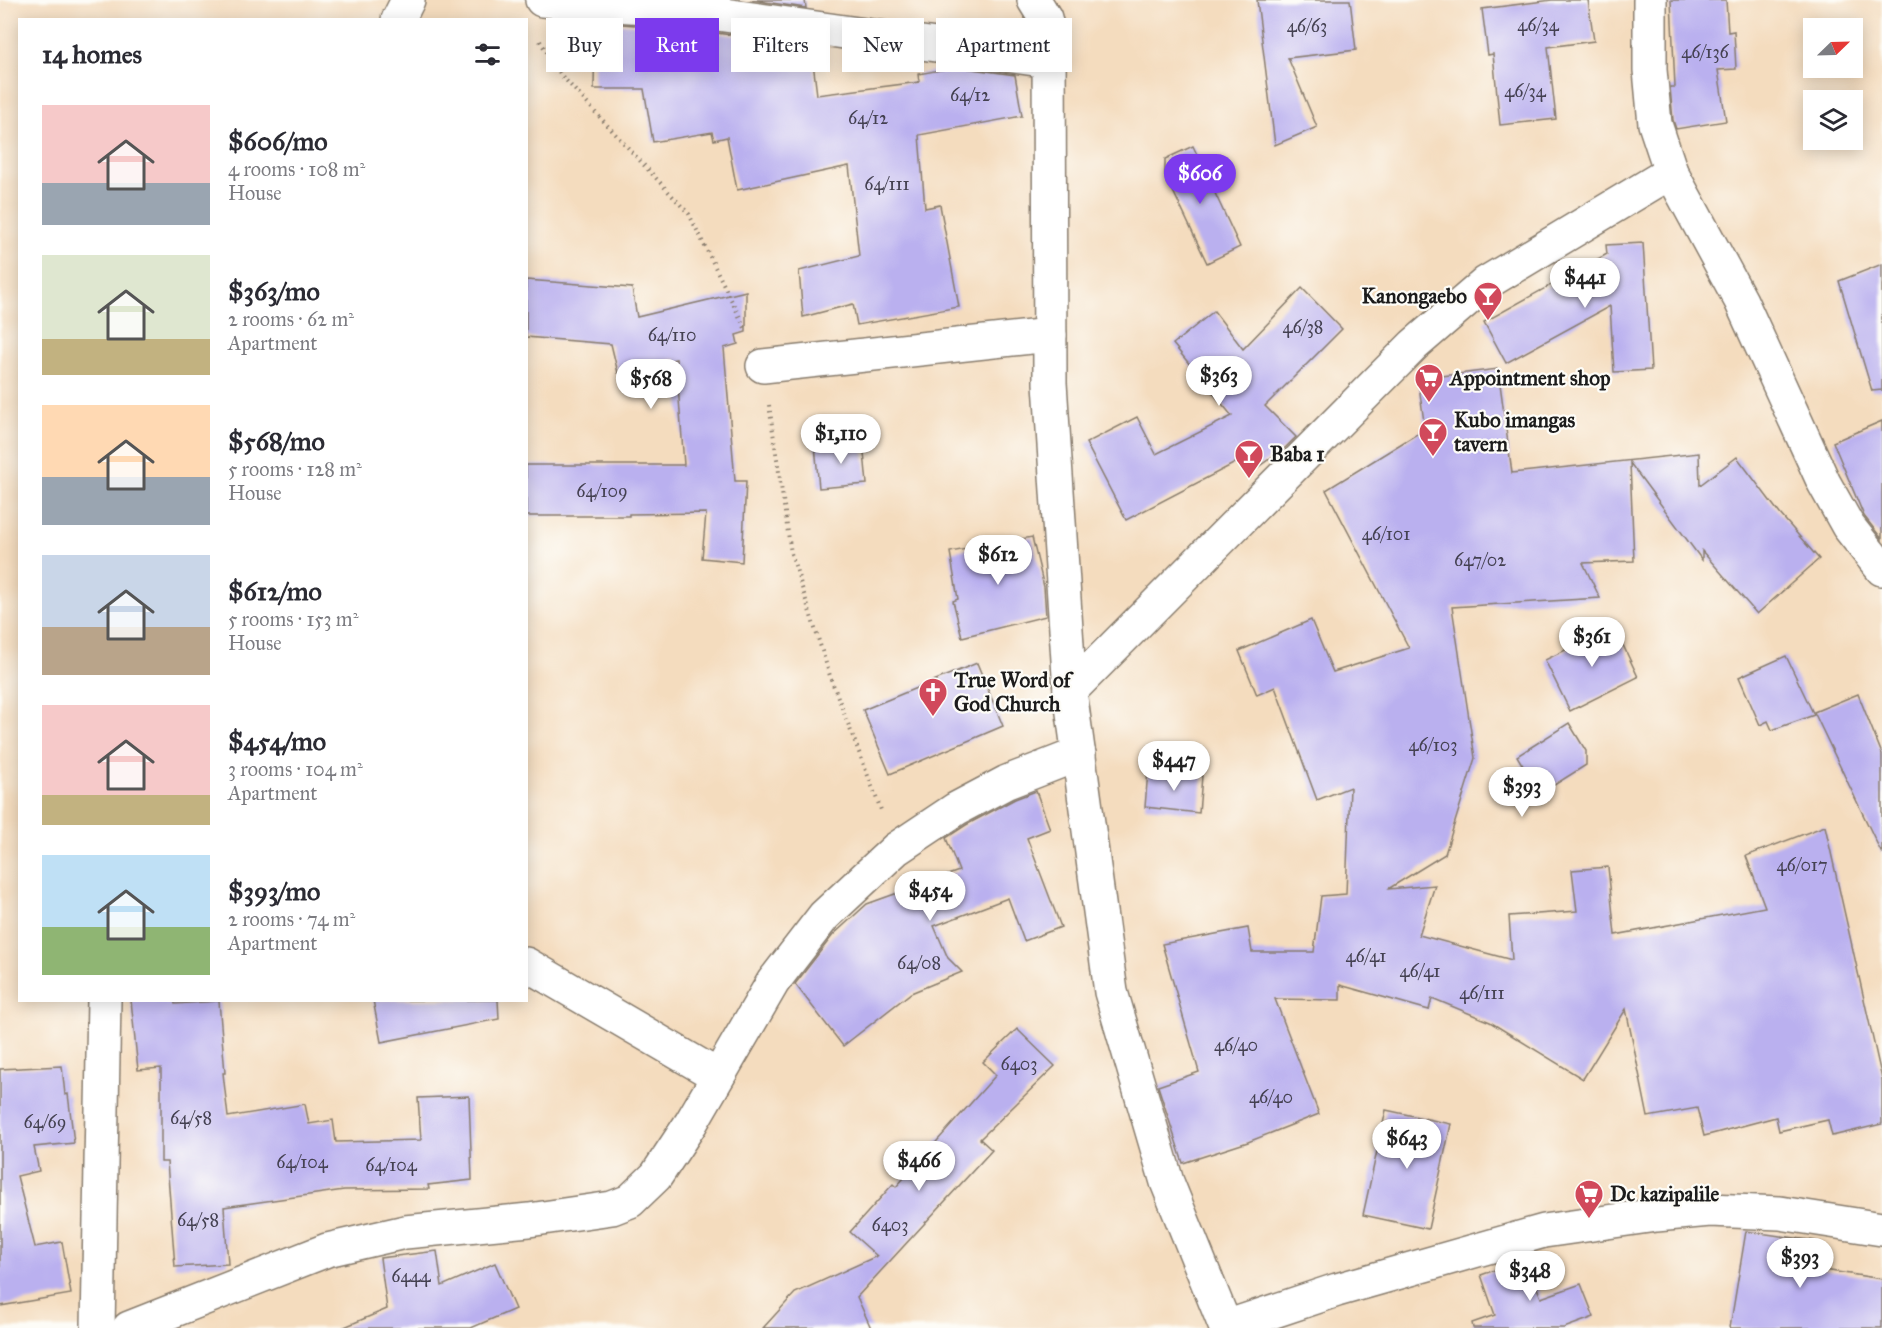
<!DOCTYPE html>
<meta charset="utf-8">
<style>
:root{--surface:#fff;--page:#f7f7f7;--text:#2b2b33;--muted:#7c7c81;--accent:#7c3aed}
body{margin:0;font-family:"IM FELL Great Primer",serif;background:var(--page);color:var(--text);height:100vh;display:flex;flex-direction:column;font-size:22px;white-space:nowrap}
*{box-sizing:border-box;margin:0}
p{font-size:20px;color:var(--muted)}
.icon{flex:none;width:33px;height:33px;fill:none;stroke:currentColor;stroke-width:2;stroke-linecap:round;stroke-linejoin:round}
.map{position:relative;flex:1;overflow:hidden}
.details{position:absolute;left:18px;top:18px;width:510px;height:984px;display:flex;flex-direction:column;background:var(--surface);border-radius:0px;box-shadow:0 3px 15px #0003}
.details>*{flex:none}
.top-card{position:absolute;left:546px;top:18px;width:570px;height:54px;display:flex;gap:12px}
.needle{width:39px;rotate:67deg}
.tools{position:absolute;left:1803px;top:18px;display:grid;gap:12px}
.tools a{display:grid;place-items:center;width:60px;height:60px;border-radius:0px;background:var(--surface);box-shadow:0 3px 15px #0003;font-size:30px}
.price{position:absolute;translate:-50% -51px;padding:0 14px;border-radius:21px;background:#fff;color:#222;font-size:20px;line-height:39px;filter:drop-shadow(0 2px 3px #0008)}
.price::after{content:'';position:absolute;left:50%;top:36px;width:18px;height:14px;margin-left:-9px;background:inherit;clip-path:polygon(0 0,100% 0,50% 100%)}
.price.on{background:var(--accent);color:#fff}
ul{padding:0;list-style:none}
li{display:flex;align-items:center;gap:18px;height:150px;padding:0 24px}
li span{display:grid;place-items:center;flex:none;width:168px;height:120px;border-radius:0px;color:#555}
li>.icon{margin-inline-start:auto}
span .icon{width:72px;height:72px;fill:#fffc;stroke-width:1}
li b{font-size:26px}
h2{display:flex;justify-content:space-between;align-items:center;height:72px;padding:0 24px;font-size:26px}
.tag{padding:0 21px;border-radius:0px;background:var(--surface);box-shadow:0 3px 15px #0003;font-size:21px;line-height:54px}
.tag.on{background:var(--accent);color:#fff}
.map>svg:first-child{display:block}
.building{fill:#bab0ef}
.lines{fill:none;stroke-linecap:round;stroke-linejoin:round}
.minor-casing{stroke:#887c6d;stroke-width:36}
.path{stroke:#887c6d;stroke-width:4;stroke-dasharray:1.5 4.5;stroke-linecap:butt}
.minor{stroke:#fff;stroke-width:33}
.labels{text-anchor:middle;stroke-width:4.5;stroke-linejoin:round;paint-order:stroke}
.number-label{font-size:18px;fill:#444151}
.poi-label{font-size:21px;font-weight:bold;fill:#1c1c1c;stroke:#fdfcf7;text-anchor:start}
</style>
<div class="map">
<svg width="1882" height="1328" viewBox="0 0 1882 1328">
<rect width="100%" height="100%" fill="#fdfcf7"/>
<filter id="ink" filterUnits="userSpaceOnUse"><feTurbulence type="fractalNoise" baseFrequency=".0167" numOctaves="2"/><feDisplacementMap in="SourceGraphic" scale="12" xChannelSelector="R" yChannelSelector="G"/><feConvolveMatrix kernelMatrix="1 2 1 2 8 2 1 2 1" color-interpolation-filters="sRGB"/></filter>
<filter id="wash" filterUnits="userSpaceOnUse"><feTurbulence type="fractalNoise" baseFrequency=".008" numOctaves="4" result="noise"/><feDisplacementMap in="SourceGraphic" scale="24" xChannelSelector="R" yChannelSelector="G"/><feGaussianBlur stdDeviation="1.35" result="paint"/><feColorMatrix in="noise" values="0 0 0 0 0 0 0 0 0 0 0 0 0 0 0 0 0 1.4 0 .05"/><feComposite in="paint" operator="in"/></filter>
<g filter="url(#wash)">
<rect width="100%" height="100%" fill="#f4dcbe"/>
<g id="blocks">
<g class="building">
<polygon points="752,0 805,0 806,8"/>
<polygon points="1257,0 1350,0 1356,50 1288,58 1317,127 1275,145"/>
<polygon points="1552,0 1588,0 1594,41 1548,47 1556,119 1500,125 1493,54 1488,55 1482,9"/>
<polygon points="1671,0 1726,0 1728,32 1734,31 1736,69 1718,70 1726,121 1676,129 1673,120 1670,87 1675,87"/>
<polygon points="595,22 687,29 811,46 817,95 919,82 918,74 957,67 1015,75 1022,116 919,135 925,208 940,205 959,307 857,325 853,304 803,317 799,271 859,256 849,166 737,190 727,137 714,140 712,132 653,142 644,89 594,89"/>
<polygon points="1193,146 1240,247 1207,263 1165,174 1165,159"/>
<polygon points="1643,243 1651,370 1614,372 1610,306 1506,363 1484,322 1607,254 1606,245"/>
<polygon points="1882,264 1882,390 1872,391 1839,281"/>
<polygon points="526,280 632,288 637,317 746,291 746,332 736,335 738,344 724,348 735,481 746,481 742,562 702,558 706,513 629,514 629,516 526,516 526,465 684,465 676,359 618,373 611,344 526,337"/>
<polygon points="1302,288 1342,329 1265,406 1296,437 1285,448 1248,474 1239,461 1126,520 1086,443 1137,417 1156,454 1232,416 1173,344 1214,311 1243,349"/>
<polygon points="1498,369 1512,473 1699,453 1700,485 1737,457 1780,514 1819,559 1757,614 1702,551 1702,560 1630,463 1634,561 1583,563 1600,598 1452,607 1475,758 1445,854 1388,889 1435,885 1419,935 1512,960 1509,916 1577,911 1572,870 1608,867 1615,935 1765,907 1746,856 1825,826 1882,1079 1882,1124 1832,1136 1828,1120 1779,1131 1776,1117 1704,1136 1697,1108 1648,1117 1626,1009 1583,1079 1490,1022 1432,998 1429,1010 1340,985 1340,1000 1275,999 1319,1114 1248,1142 1183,1163 1158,1086 1199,1072 1162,944 1248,928 1252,952 1314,952 1321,896 1346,894 1350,787 1317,800 1275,687 1257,695 1239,651 1311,620 1333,672 1409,648 1326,490 1425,429 1418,379"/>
<polygon points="1882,421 1882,539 1864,516 1833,442"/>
<polygon points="863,442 867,484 819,488 815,446"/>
<polygon points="1032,537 1044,587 1046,616 962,637 953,601 958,599 950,552"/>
<polygon points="1614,626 1638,677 1570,711 1545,660"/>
<polygon points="1786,656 1814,715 1772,730 1768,721 1760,725 1739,677"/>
<polygon points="977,663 1003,726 890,774 863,710"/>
<polygon points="1858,694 1882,754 1882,854 1814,712"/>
<polygon points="1569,723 1586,751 1586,765 1540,794 1517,756"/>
<polygon points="1148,771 1202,776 1199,813 1145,807"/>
<polygon points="1036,791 1050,829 1027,838 1061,927 1024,941 1008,898 934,926 948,958 962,972 911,993 843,1046 795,984 833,935 867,904 959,871 946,838 966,825 1015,799"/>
<polygon points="131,1000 174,1000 175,1004 219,1001 225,1073 223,1073 228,1117 305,1104 309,1124 333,1120 336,1142 421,1140 418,1098 469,1096 472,1180 428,1185 429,1189 344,1190 224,1207 228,1264 175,1267 167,1162 161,1162 161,1068 138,1070"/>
<polygon points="373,1000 498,1000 499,1019 381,1042"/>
<polygon points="1017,1029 1055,1066 980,1139 992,1150 857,1297 871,1328 763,1328 795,1293 877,1256 850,1232 893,1184 896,1187 996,1075 983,1062"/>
<polygon points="62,1066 65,1095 68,1094 74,1143 34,1147 39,1171 17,1176 35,1247 62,1242 71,1294 0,1306 0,1069"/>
<polygon points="1386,1110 1451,1124 1428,1229 1363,1215"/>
<polygon points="1746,1231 1815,1241 1811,1268 1882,1279 1882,1328 1730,1328"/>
<polygon points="437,1251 442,1286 495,1263 515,1309 471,1328 342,1328 387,1309 380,1258"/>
<polygon points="1526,1259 1541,1298 1581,1284 1594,1317 1564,1328 1473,1328 1472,1323 1495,1315 1481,1275"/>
</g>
</g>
</g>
<g filter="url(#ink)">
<use href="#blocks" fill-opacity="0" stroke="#887c6d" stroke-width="1.5"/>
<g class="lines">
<g class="minor-casing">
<g id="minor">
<polyline points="542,0 689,10 1049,61"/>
<polyline points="1034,0 1045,18 1049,35 1050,383 1070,691 1111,992 1167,1182 1226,1328"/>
<polyline points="1650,0 1650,70 1655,124 1671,172 1741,301 1824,483 1848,526 1882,569"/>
<polyline points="398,20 408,0"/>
<polyline points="763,366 1050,335"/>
<polyline points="1070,691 1414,345 1486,283 1671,172"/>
<polyline points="526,964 718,1076"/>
<polyline points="1226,1327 1337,1290 1544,1231 1656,1215 1710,1210 1780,1213 1882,1229"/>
<polyline points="98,1328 104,1000"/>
<polyline points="129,1328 327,1250 405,1232 529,1220 612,1208 630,1201 656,1176 691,1123 773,982 824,916 896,849 956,809 1007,782 1079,754"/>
</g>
</g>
<g class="path">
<polyline points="540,41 561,75 689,214 746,330"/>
<polyline points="769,405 791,553 831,679 881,810"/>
</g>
<use href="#minor" class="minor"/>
</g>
</g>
<defs>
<g id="bar-pin" transform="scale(1.5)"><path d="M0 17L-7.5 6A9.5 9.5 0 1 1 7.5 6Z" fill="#d1495b" stroke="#fdfcf7"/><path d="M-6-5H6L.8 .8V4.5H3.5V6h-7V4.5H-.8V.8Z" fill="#fff"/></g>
<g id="supermarket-pin" transform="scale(1.5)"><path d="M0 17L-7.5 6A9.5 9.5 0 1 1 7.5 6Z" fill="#d1495b" stroke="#fdfcf7"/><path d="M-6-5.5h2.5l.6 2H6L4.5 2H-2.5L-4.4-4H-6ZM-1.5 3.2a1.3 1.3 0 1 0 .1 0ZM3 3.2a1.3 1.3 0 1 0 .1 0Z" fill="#fff"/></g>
<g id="church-pin" transform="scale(1.5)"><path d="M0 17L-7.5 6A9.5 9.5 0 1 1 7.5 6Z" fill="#d1495b" stroke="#fdfcf7"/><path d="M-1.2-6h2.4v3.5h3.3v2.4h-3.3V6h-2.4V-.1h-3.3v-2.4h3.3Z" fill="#fff"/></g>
</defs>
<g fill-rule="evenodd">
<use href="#bar-pin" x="1488" y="296"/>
<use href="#supermarket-pin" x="1429" y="378"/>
<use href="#bar-pin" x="1433" y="432"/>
<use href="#bar-pin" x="1249" y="454"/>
<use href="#church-pin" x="933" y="692"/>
<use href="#supermarket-pin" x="1589" y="1194"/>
</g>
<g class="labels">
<g class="number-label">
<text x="1538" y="31">46/34</text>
<text x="1307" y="32">46/63</text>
<text x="1705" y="58">46/136</text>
<text x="1525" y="97">46/34</text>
<text x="970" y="101">64/12</text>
<text x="868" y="124">64/12</text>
<text x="887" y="190">64/111</text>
<text x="1303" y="333">46/38</text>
<text x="672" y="341">64/110</text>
<text x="602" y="497">64/109</text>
<text x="1386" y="540">46/101</text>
<text x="1480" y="566">647/02</text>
<text x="1433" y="751">46/103</text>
<text x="1802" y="871">46/017</text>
<text x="1366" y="962">46/41</text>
<text x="919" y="969">64/08</text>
<text x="1420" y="977">46/41</text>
<text x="1482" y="999">46/111</text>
<text x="1236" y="1051">46/40</text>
<text x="1019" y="1070">6403</text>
<text x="1271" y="1103">46/40</text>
<text x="191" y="1124">64/58</text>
<text x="45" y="1128">64/69</text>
<text x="302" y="1168">64/104</text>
<text x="391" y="1171">64/104</text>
<text x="198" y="1226">64/58</text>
<text x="890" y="1231">6403</text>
<text x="411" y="1282">6444</text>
</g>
<g class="poi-label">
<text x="1467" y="303" text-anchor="end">Kanongaebo</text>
<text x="1450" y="385">Appointment shop</text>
<text x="1454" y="427">Kubo imangas<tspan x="1454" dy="24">tavern</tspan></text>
<text x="1270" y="461">Baba 1</text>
<text x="954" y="687">True Word of<tspan x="954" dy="24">God Church</tspan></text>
<text x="1610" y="1201">Dc kazipalile</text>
</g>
</g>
</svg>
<div class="tools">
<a><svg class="needle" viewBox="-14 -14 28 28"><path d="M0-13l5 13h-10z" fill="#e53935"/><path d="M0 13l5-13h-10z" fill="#7c7c81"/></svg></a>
<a><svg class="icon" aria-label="layers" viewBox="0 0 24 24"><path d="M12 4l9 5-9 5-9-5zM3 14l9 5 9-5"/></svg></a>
</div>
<b class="price on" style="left:1200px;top:205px">$606</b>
<b class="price" style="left:1585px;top:309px">$441</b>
<b class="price" style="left:1219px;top:407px">$363</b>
<b class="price" style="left:651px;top:410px">$568</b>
<b class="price" style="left:841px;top:465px">$1,110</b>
<b class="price" style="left:998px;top:586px">$612</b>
<b class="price" style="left:1592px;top:668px">$361</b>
<b class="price" style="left:1174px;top:792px">$447</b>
<b class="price" style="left:1522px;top:818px">$393</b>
<b class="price" style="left:930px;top:922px">$454</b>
<b class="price" style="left:1407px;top:1170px">$643</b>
<b class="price" style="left:919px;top:1192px">$466</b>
<b class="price" style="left:1800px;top:1289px">$393</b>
<b class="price" style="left:1530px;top:1302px">$348</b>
<div class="top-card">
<a class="tag">Buy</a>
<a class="tag on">Rent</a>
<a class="tag">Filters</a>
<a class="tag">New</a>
<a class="tag">Apartment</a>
</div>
<section class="details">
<h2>14 homes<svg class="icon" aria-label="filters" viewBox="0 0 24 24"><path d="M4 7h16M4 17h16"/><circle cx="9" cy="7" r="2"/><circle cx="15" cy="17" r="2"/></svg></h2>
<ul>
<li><span style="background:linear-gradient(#f6c9c9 65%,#9aa5b1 0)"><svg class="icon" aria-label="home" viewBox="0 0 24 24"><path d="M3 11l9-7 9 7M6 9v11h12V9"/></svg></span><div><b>$606/mo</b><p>4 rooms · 108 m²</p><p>House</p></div></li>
<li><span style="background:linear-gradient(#dfe7d0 70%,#c2b280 0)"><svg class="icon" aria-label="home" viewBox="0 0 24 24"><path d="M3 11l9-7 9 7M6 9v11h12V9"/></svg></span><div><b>$363/mo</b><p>2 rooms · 62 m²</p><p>Apartment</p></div></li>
<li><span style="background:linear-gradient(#ffd9b3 60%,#9aa5b1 0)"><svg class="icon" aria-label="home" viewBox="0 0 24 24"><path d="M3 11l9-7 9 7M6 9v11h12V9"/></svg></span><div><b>$568/mo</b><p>5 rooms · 128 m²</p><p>House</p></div></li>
<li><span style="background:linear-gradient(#c9d6e8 60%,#b9a48a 0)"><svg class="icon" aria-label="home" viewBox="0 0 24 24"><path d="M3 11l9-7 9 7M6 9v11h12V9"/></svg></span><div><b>$612/mo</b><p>5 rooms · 153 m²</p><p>House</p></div></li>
<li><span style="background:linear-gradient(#f6c9c9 75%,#c2b280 0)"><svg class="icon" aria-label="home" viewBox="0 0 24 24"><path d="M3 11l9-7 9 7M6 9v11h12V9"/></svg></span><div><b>$454/mo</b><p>3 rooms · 104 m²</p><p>Apartment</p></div></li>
<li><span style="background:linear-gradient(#bfe0f5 60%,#8fb573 0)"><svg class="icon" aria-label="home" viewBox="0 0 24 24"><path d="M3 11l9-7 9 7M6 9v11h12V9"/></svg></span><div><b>$393/mo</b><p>2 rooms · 74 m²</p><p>Apartment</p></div></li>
</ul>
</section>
</div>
